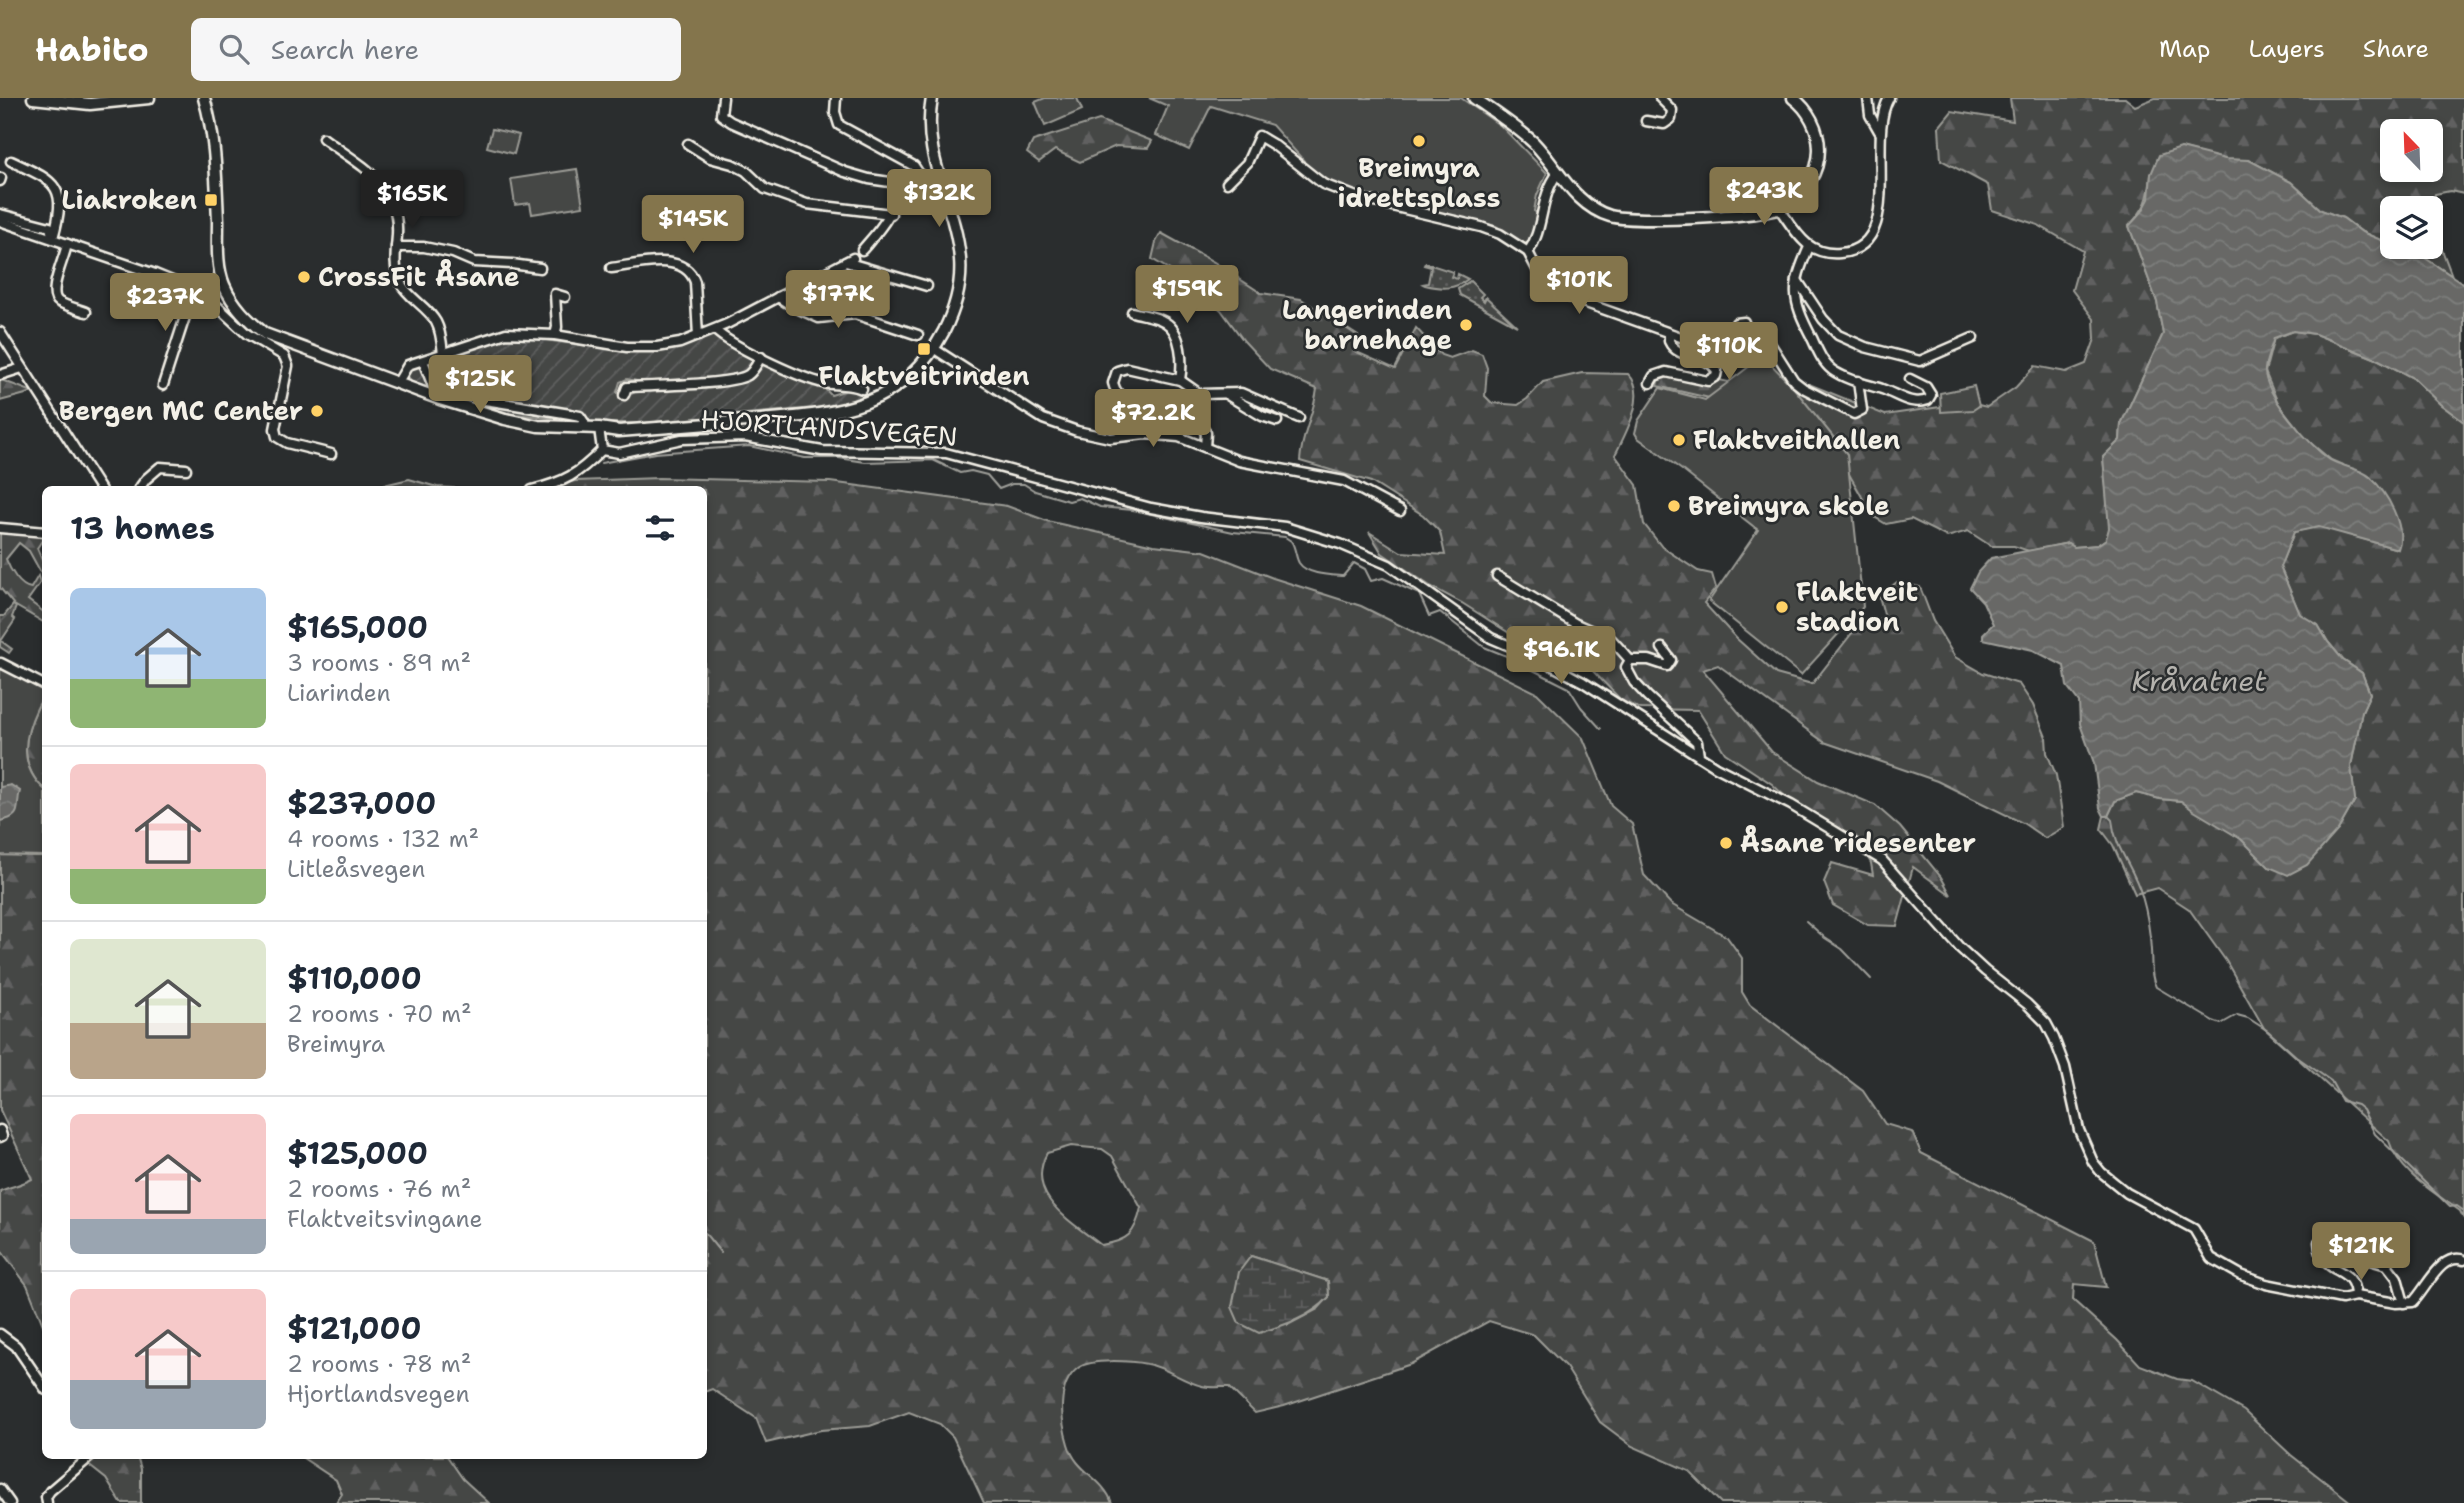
<!DOCTYPE html>
<meta charset="utf-8">
<style>
:root{--surface:#fff;--page:#f6f6f7;--text:#1f2937;--muted:#747a83;--line:#e0e1e3;--accent:#84754c}
body{margin:0;font-family:"Shantell Sans",sans-serif;background:var(--page);color:var(--text);height:100vh;display:flex;flex-direction:column;font-size:26px;white-space:nowrap}
*{box-sizing:border-box;margin:0}
p{font-size:23px;color:var(--muted)}
.icon{flex:none;width:38px;height:38px;fill:none;stroke:currentColor;stroke-width:2;stroke-linecap:round;stroke-linejoin:round}
.map{position:relative;flex:1;overflow:hidden}
.sheet{position:absolute;left:42px;top:388px;width:665px;height:973px;display:flex;flex-direction:column;background:var(--surface);border-radius:10px;box-shadow:0 4px 10px #0003}
.sheet>*{flex:none}
.needle{width:46px;rotate:337deg}
.fabs{position:absolute;left:2380px;top:21px;display:grid;gap:14px}
.fabs a{display:grid;place-items:center;width:63px;height:63px;border-radius:10px;background:var(--surface);box-shadow:0 4px 10px #0003;font-size:35px}
.price{position:absolute;translate:-50% -60px;padding:0 16px;border-radius:7px;background:var(--accent);color:#fff;font-size:23px;line-height:46px;filter:drop-shadow(0 2px 4px #0008)}
.price::after{content:'';position:absolute;left:50%;top:42px;width:21px;height:16px;margin-left:-10px;background:inherit;clip-path:polygon(0 0,100% 0,50% 100%)}
.price.active{background:#222;color:#fff}
ul{padding:0;list-style:none}
li{display:flex;align-items:center;gap:21px;height:175px;padding:0 28px}
li+li{border-top:2px solid var(--line)}
li span{display:grid;place-items:center;flex:none;width:196px;height:140px;border-radius:10px;color:#555}
li>.icon{margin-inline-start:auto}
span .icon{width:84px;height:84px;fill:#fffc;stroke-width:1}
li b{font-size:30px}
h2{display:flex;justify-content:space-between;align-items:center;height:84px;padding:0 28px;font-size:30px}
header{display:flex;align-items:center;gap:42px;box-sizing:border-box;height:98px;padding:0 35px;background:var(--accent);color:#fff}
header strong{font-size:33px}
nav{display:flex;gap:38px;margin-inline-start:auto;font-size:24px}
.search{width:490px;height:63px;background:var(--page);display:flex;align-items:center;gap:18px;box-sizing:border-box;padding:0 24px;border-radius:10px;color:var(--muted);font-size:26px}
.map>svg:first-child{display:block}
.grass{fill:url(#grass-dots);stroke:#9c9c96;stroke-width:2}
.forest{fill:url(#forest-firs);stroke:#9c9c96;stroke-width:2;fill-rule:evenodd}
.wetland{fill:url(#wetland-marsh);stroke:#9c9c96;stroke-width:2}
.park{fill:#444645;stroke:#9c9c96;stroke-width:2}
.garden{fill:url(#garden-furrows);stroke:#9c9c96;stroke-width:2}
.water{fill:url(#water-waves);stroke:#9f9f9a;stroke-width:2}
.lines{fill:none;stroke-linecap:round;stroke-linejoin:round}
.stream{stroke:#9f9f9a;stroke-width:2}
.minor-casing{stroke:#f4f1e8;stroke-width:13}
.major-casing{stroke:#f4f1e8;stroke-width:15}
.minor{stroke:#2a2d2e;stroke-width:8}
.major{stroke:#2a2d2e;stroke-width:10}
.poi-dot{fill:#ffd166;stroke:#2a2d2e;stroke-width:2.5}
.labels{text-anchor:middle;stroke-width:5;stroke-linejoin:round;paint-order:stroke}
.poi-label{font-size:26px;font-weight:bold;fill:#f4f1e8;stroke:#2a2d2e;text-anchor:start}
.street-label{font-size:26px;fill:#f4f1e8;stroke:#2a2d2e}
.water-label{font-size:28px;font-style:italic;fill:#b5b3ae;stroke:#2a2d2e}
</style>
<header>
<strong>Habito</strong>
<div class="search"><svg class="icon" aria-label="search" viewBox="0 0 24 24"><circle cx="10" cy="10" r="6"/><path d="M15 15l6 6"/></svg>Search here</div>
<nav><a>Map</a><a>Layers</a><a>Share</a></nav>
</header>
<div class="map">
<svg width="2464" height="1405" viewBox="0 0 2464 1405">
<defs>
<pattern id="grass-dots" width="8" height="8" patternUnits="userSpaceOnUse" patternTransform="scale(1.75)"><rect width="8" height="8" fill="#444645"/><path d="M2 2h.1M6 6h.1" fill="none" stroke="#606160" stroke-width="1.8" stroke-linecap="round"/></pattern>
<pattern id="forest-firs" width="22" height="20" patternUnits="userSpaceOnUse" patternTransform="scale(1.75)"><rect width="22" height="20" fill="#444645"/><path d="M5 1l3.5 6h-7zM16 11l3.5 6h-7z" fill="#606160"/></pattern>
<pattern id="wetland-marsh" width="20" height="14" patternUnits="userSpaceOnUse" patternTransform="scale(1.75)"><rect width="20" height="14" fill="#444645"/><path d="M1 5h8M5 5V1M11 12h8M15 12V8" fill="none" stroke="#606160"/></pattern>
<pattern id="garden-furrows" width="10" height="10" patternUnits="userSpaceOnUse" patternTransform="scale(1.75)"><rect width="10" height="10" fill="#444645"/><path d="M-1 1l2-2M0 10L10 0M9 11l2-2" fill="none" stroke="#606160"/></pattern>
<pattern id="water-waves" width="16" height="10" patternUnits="userSpaceOnUse" patternTransform="scale(1.75)"><rect width="16" height="10" fill="#676866"/><path d="M0 5q4-4 8 0t8 0" fill="none" stroke="#7d7e7c"/></pattern>
</defs>
<rect width="100%" height="100%" fill="#2a2d2e"/>
<filter id="ink" filterUnits="userSpaceOnUse"><feTurbulence type="fractalNoise" baseFrequency=".0143" numOctaves="2"/><feDisplacementMap in="SourceGraphic" scale="14" xChannelSelector="R" yChannelSelector="G"/><feConvolveMatrix kernelMatrix="1 2 1 2 8 2 1 2 1" color-interpolation-filters="sRGB"/></filter>
<g filter="url(#ink)">
<g class="grass">
<path d="M1425,165l28,9 -2,5 6,2 1,-5 10,5c-14,11 -27,10 -43,6l-2,-1 5,-1 3,-16 -7,-2z"/>
<polygon points="1470,183 1483,196 1480,199 1484,203 1486,199 1517,228 1460,197 1458,191"/>
</g>
<g class="forest">
<path d="M2010,0h115l10,8 20,-8h309v96l-14,-3 -15,3 -4,18v-4h-39v39h39v-26l21,55 -39,-26 -17,5 -15,-15 -19,-8 -19,-14 -22,-8 -30,-28 -42,-22h-24l-44,-12 -30,26c-2,26 -5,33 -22,52l28,76 6,32 -42,90 -1,16 -17,17 7,71 -4,11 -8,6 -24,2 -6,-4 -39,8 -15,-5h-23l-23,-15 -21,6 -36,-18 -25,5 -10,-6 -9,-12 -27,-48 -122,-58 -61,-14 4,-18 77,16h71l76,31 55,-8 18,-9 3,3 26,6 29,-20 19,-21 31,6 20,-8 9,-25 -1,-20 -22,-29 11,-39 -45,-26 -46,-15 -4,-25 -47,-25 -2,-33 13,-16 61,10zM2392,33h39v39h-39z"/>
<polygon points="1099,22 1152,43 1148,50 1116,48 1080,64 1055,52 1039,64 1027,55 1033,43"/>
<path d="M1161,135l53,29 47,31 40,6 57,37 -4,15 41,18 21,-41 25,27 9,3 22,-8 10,4 5,14 -2,28 7,7 26,2 9,-6 16,-17 39,-9 46,1c21,19 -3,61 -13,81l22,30 7,39 18,23 36,24 14,3 4,14 -12,15 32,35 40,36 36,10 44,-56 29,-10 -6,-22 18,-14 23,5 13,34 22,36 28,16 36,11 14,21 13,32 1,16 9,22 8,52 -19,11 -22,-15 -86,-42 -113,-39 -106,-77 -15,5 69,82 46,29 57,24 25,22 41,50 10,18 -38,-28 -16,59 -29,-1 -35,-20 -9,-23 8,-19 41,12 -2,-12 -15,-25 -68,-39 -16,-15 -47,-31 -27,-43 -57,-1 -19,-8 -38,-39 -59,-19 -63,-40 -32,-17 -48,-33 -13,-21 32,20 44,3 -5,-23 -17,-17 -52,-33 -71,-21c1,-25 14,-47 17,-72l-47,-20 -26,-28 -23,-31 -38,-32 -31,-19 4,-17z"/>
<path d="M2293,233l22,3 64,26 34,18 27,26 24,18v797l-4,-8c-26,-19 -61,-38 -71,-70l-125,-113 -38,-67 -37,-52 -32,-21 -22,6 -22,-49 -12,-16 3,-13h4l7,-15 21,-8 24,6 21,2 60,38 28,28 69,-37 17,-30 -4,-34 11,-55 8,-18 -8,-20 -19,-13 -15,-18 -10,-17 -18,-10 -20,-48 14,-35 25,-6 78,23 -27,-72 -39,-17 -25,-21 -28,-36 -13,-31 9,-34z"/>
<polygon points="0,282 4,283 33,294 0,303"/>
<path d="M659,380l171,4 177,24 40,15 107,24 50,6 69,27 88,28 176,87 46,45 28,68 21,18 12,51 27,29 56,33 15,21v34l8,13 113,86 22,33 27,8 9,21 173,88 12,46 -32,-3 -1,16 44,40 23,25 37,14 15,2 52,30 47,44 61,48h-631l-32,-32 -57,-25 -32,-24 -34,-55 -32,-32 -45,-14 -78,43 -127,42 -29,7 -26,-26c-9,0 -19,1 -27,-1 -19,-4 -36,-19 -55,-22 -16,-3 -56,-6 -69,4 -22,17 -17,53 -10,76 8,29 35,33 44,59h-128l-31,-66 -13,-13 -31,-12 -39,14 -49,4 -55,13 -10,-25 -44,-29 -8,3v-902h-183l19,-1 35,-8zM1071,1048l31,3 10,7 29,52c-6,26 -13,33 -40,37 -29,-23 -77,-49 -54,-92zM1251,1158l77,25 1,16 -11,12 -30,16z"/>
<polygon points="409,381 437,389 485,392 363,392"/>
<path d="M0,434l45,4 -8,12 8,19v13l-16,-29 -10,-8 -13,16c4,11 14,28 25,29l7,-12 2,7 -12,17 17,13v10l-31,-18 -14,-17z"/>
<path d="M45,596v96c-31,-28 -19,-65 0,-96z"/>
<path d="M0,757l45,1v474l-18,-45 -27,-36v-58c12,-5 21,-6 32,-12l-32,-69z"/>
<polygon points="77,1358 137,1358 141,1371 141,1405 121,1405 106,1381"/>
<polygon points="300,1358 447,1358 463,1381 489,1405 336,1405 342,1396 336,1382"/>
</g>
<path class="wetland" d="M1251,1158l77,25 1,16c-18,20 -44,28 -70,36l-20,-10 -7,-16 7,-35z"/>
<g class="park">
<polygon points="1045,0 1077,0 1082,12 1045,28 1035,4"/>
<polygon points="1149,0 1461,0 1501,28 1547,75 1537,97 1534,113 1537,115 1536,130 1532,143 1522,147 1496,128 1362,97 1331,86 1302,67 1304,63 1272,27 1211,8 1189,52 1156,37 1168,8"/>
<polygon points="492,31 519,37 514,56 487,49"/>
<polygon points="577,71 583,108 532,116 530,105 515,107 511,81"/>
<polygon points="1763,258 1793,289 1847,356 1863,509 1801,577 1709,503 1758,432 1682,372 1638,340 1635,335 1638,323 1660,290 1705,302"/>
<polygon points="1974,288 1979,308 1973,312 1941,314 1940,295"/>
<path d="M4,571l41,19c0,9 -5,13 -8,20 -14,30 -18,59 8,82v66h-2l-43,-1v-185z"/>
</g>
<g class="garden">
<polygon points="714,236 755,259 754,267 746,276 652,286 627,281 620,284 617,294 624,299 644,290 751,277 763,264 822,288 831,297 850,291 860,293 865,300 837,308 643,325 592,325 506,315 411,284 407,276 410,269 515,238 634,254 655,253"/>
<polygon points="13,507 16,509 12,519 15,522 1,543 12,551 9,555 0,549 0,518 4,518"/>
</g>
<g class="water">
<path d="M2181,50l44,11 24,1 42,22 30,28 22,8 19,14 19,8 15,14 17,-4 51,34v138l-24,-18 -27,-26 -34,-18 -64,-26 -22,-3 -19,7c-3,10 -8,21 -9,31 -2,24 46,78 65,91 12,7 30,8 40,17 17,15 37,50 28,72l-79,-22 -25,5 -14,35 20,47 18,11 10,17 15,18 19,13 8,21 -8,17 -11,55 4,34 -17,30 -16,18 -15,17 -19,10 -19,-8 -28,-28 -47,-28 -13,-10 -21,-2 -24,-6 -21,8 -7,15h-4l-4,-8 -6,-45 -14,-39 -1,-22 -12,-16 -3,-20 -31,-16 -50,-11v-5l10,-10 -10,-22 -13,-14 8,-16 13,-14 77,-15 6,4 23,-2 9,-6 3,-11 -6,-71 17,-17 1,-16 42,-90 -6,-32 -28,-76 13,-14 7,-13 2,-25 8,-19z"/>
<path d="M11,687l9,6c-5,16 4,26 -20,30v-34z"/>
</g>
<g class="lines">
<g class="stream">
<path d="M601,365l54,-10 94,-7 56,12h34l26,4 68,-2 27,13 11,-2 16,4 12,14 13,-5h12l11,7 34,10 11,-3 20,9 33,3 100,22 52,5 6,4c5,7 4,15 8,22 8,12 32,12 44,13l11,-13 11,6 6,12 12,-3 36,16 10,22 11,-4 44,35 30,12 5,4 50,25 12,19 20,22"/>
<path d="M2108,718l4,4c3,30 22,47 30,76 5,17 8,36 9,54 1,12 -1,26 5,37l57,34 8,3 16,-9 11,3 20,13 29,26 34,24 11,20 15,4 6,5 12,24 75,73 7,-1 7,5"/>
<polyline points="1806,823 1825,840 1842,851 1871,881"/>
<polyline points="704,1134 721,1155"/>
</g>
<g class="minor-casing">
<g id="minor">
<polyline points="723,0 721,17 731,24 845,74 869,81 897,85 937,77"/>
<polyline points="836,0 835,14 839,27 914,68 922,80"/>
<polyline points="1868,0 1870,17 1879,33"/>
<polyline points="1646,23 1664,26 1671,21 1672,12 1660,0"/>
<path d="M323,40c36,27 77,44 74,97 -1,15 -4,33 3,47 8,16 28,25 36,40 5,9 6,22 7,32"/>
<polyline points="688,46 710,60 732,66 746,73 765,91 807,106 891,116"/>
<path d="M11,63c45,21 57,24 42,77"/>
<polyline points="0,83 1,80"/>
<path d="M1227,85l20,-20 12,-27 15,9 49,39 39,15 119,28 19,7 28,18c17,-24 11,-55 30,-79"/>
<path d="M1779,110c17,24 28,48 61,45 67,-6 25,-114 49,-155"/>
<polyline points="0,116 50,129 52,137"/>
<polyline points="0,123 155,176 204,196 247,236 284,258 288,268 275,331 277,339 287,345 331,356"/>
<path d="M67,146c-2,14 -21,50 -8,58 8,4 19,7 27,10"/>
<polyline points="396,149 424,149 453,155 474,164 512,166 540,170"/>
<path d="M1809,149c-18,41 -18,51 3,91 5,11 10,24 20,32 14,10 34,14 50,19 16,6 29,17 46,11l3,-5 -5,-8 -16,-8"/>
<path d="M862,152c18,-21 35,-38 35,-67"/>
<path d="M1528,154l14,27 16,14 134,48c16,1 44,3 54,-12l-2,-7 -8,1 -6,16"/>
<polyline points="846,164 927,188"/>
<path d="M611,170c25,-3 73,-18 84,14l3,54"/>
<polyline points="1797,182 1823,221 1838,237 1865,249 1920,263 1973,240"/>
<polyline points="778,199 792,208 819,220 855,216 918,237"/>
<path d="M1132,214c10,3 24,4 33,10 17,10 18,41 15,58"/>
<path d="M715,232c16,16 81,46 104,52 13,4 31,1 43,7"/>
<polyline points="0,234 101,392"/>
<polyline points="1743,236 1769,244 1794,283 1803,290 1854,316 1862,312 1858,283"/>
<polyline points="555,237 557,229 555,196 565,199"/>
<polyline points="933,250 1043,321 1077,333 1110,340 1145,336 1179,339 1239,363 1344,383 1400,413"/>
<polyline points="423,263 433,288 467,299 570,316 580,318 584,324"/>
<polyline points="0,277 22,270"/>
<polyline points="398,284 408,267 506,235 555,237 627,249 657,249 680,245 727,226 853,160"/>
<path d="M1650,285l4,-7 12,-4 42,9 8,-5 1,-5c-10,-18 -39,-10 -48,-30v-7"/>
<polyline points="163,287 194,191"/>
<polyline points="1226,296 1262,318 1277,323"/>
<path d="M624,297l3,-8c23,-1 105,-2 121,-12 6,-4 9,-12 13,-18"/>
<polyline points="599,330 602,352"/>
<path d="M1205,349l1,-14c-15,-27 -84,-13 -93,-50l4,-12 10,-3 53,12 20,14 41,-1 58,25"/>
<path d="M602,352l17,3 63,-14 63,-2 77,14 124,2 205,55 50,9 84,10 55,17 49,21 102,73 47,20 45,24 133,85 75,38 91,55 78,88 25,23 42,33 19,19 8,15 11,29 14,63 14,32 8,10 26,21 67,36 17,29 30,17 25,9 76,15 13,-3 41,7 17,-1c14,-14 28,-50 51,-42"/>
<polyline points="138,392 146,381 160,369 186,371"/>
<path d="M532,392c33,-8 46,-16 70,-40"/>
<polyline points="0,430 46,434"/>
<polyline points="1497,478 1576,526 1612,542 1630,562 1626,569 1634,584 1647,598 1697,644 1699,658"/>
<polyline points="1630,562 1649,562 1667,568 1671,562 1662,550"/>
<polyline points="1,565 46,588"/>
<polyline points="0,1032 2,1038 0,1039"/>
<path d="M2355,1198c-1,-34 -34,-17 -36,-54l4,-3 9,1 27,17 28,8 10,13 7,25"/>
<polyline points="0,1236 16,1248 46,1292"/>
<polyline points="0,1391 10,1405"/>
<polyline points="47,1405 46,1399 50,1393 91,1358"/>
</g>
</g>
<g class="major-casing">
<g id="major">
<polyline points="33,0 90,6 149,0"/>
<path d="M204,0c12,40 12,81 14,123 0,21 -2,45 6,64 9,21 24,35 41,49l175,65 65,20 33,7 61,2 20,3c43,-3 85,-7 128,-10 82,-7 153,-7 197,-90 11,-22 18,-48 16,-72 -5,-58 -39,-100 -28,-161"/>
<path d="M1474,0c20,14 42,28 60,45 24,25 41,63 76,73 25,7 154,1 175,-10 20,-12 34,-34 34,-57 0,-20 -11,-40 -26,-51"/>
</g>
</g>
<use href="#minor" class="minor"/>
<use href="#major" class="major"/>
</g>
</g>
<g class="poi-dot">
<circle cx="1419" cy="43" r="7"/>
<rect x="204" y="95" width="14" height="14" rx="3.5"/>
<circle cx="304" cy="179" r="7"/>
<circle cx="1466" cy="227" r="7"/>
<rect x="917" y="244" width="14" height="14" rx="3.5"/>
<circle cx="317" cy="313" r="7"/>
<circle cx="1679" cy="342" r="7"/>
<circle cx="1674" cy="408" r="7"/>
<circle cx="1782" cy="509" r="7"/>
<circle cx="1726" cy="745" r="7"/>
</g>
<g class="labels">
<g class="poi-label">
<text x="1419" y="79" text-anchor="middle">Breimyra<tspan x="1419" dy="30">idrettsplass</tspan></text>
<text x="197" y="111" text-anchor="end">Liakroken</text>
<text x="318" y="188">CrossFit Åsane</text>
<text x="1452" y="221" text-anchor="end">Langerinden<tspan x="1452" dy="30">barnehage</tspan></text>
<text x="924" y="287" text-anchor="middle">Flaktveitrinden</text>
<text x="303" y="322" text-anchor="end">Bergen MC Center</text>
<text x="1693" y="351">Flaktveithallen</text>
<text x="1688" y="417">Breimyra skole</text>
<text x="1796" y="503">Flaktveit<tspan x="1796" dy="30">stadion</tspan></text>
<text x="1740" y="754">Åsane ridesenter</text>
</g>
<g class="street-label">
<text transform="translate(829 330) rotate(4)" y="9">HJORTLANDSVEGEN</text>
</g>
<g class="water-label">
<text x="2199" y="593">Kråvatnet</text>
</g>
</g>
</svg>
<div class="fabs">
<a><svg class="needle" viewBox="-14 -14 28 28"><path d="M0-13l5 13h-10z" fill="#e53935"/><path d="M0 13l5-13h-10z" fill="#747a83"/></svg></a>
<a><svg class="icon" aria-label="layers" viewBox="0 0 24 24"><path d="M12 4l9 5-9 5-9-5zM3 14l9 5 9-5"/></svg></a>
</div>
<b class="price" style="left:1764px;top:129px">$243K</b>
<b class="price" style="left:939px;top:131px">$132K</b>
<b class="price active" style="left:412px;top:132px">$165K</b>
<b class="price" style="left:693px;top:157px">$145K</b>
<b class="price" style="left:1579px;top:218px">$101K</b>
<b class="price" style="left:1187px;top:227px">$159K</b>
<b class="price" style="left:838px;top:232px">$177K</b>
<b class="price" style="left:165px;top:235px">$237K</b>
<b class="price" style="left:1729px;top:284px">$110K</b>
<b class="price" style="left:480px;top:317px">$125K</b>
<b class="price" style="left:1153px;top:351px">$72.2K</b>
<b class="price" style="left:1561px;top:588px">$96.1K</b>
<b class="price" style="left:2361px;top:1184px">$121K</b>
<section class="sheet">
<h2>13 homes<svg class="icon" aria-label="filters" viewBox="0 0 24 24"><path d="M4 7h16M4 17h16"/><circle cx="9" cy="7" r="2"/><circle cx="15" cy="17" r="2"/></svg></h2>
<ul>
<li><span style="background:linear-gradient(#a9c7e8 65%,#8fb573 0)"><svg class="icon" aria-label="home" viewBox="0 0 24 24"><path d="M3 11l9-7 9 7M6 9v11h12V9"/></svg></span><div><b>$165,000</b><p>3 rooms · 89 m²</p><p>Liarinden</p></div></li>
<li><span style="background:linear-gradient(#f6c9c9 75%,#8fb573 0)"><svg class="icon" aria-label="home" viewBox="0 0 24 24"><path d="M3 11l9-7 9 7M6 9v11h12V9"/></svg></span><div><b>$237,000</b><p>4 rooms · 132 m²</p><p>Litleåsvegen</p></div></li>
<li><span style="background:linear-gradient(#dfe7d0 60%,#b9a48a 0)"><svg class="icon" aria-label="home" viewBox="0 0 24 24"><path d="M3 11l9-7 9 7M6 9v11h12V9"/></svg></span><div><b>$110,000</b><p>2 rooms · 70 m²</p><p>Breimyra</p></div></li>
<li><span style="background:linear-gradient(#f6c9c9 75%,#9aa5b1 0)"><svg class="icon" aria-label="home" viewBox="0 0 24 24"><path d="M3 11l9-7 9 7M6 9v11h12V9"/></svg></span><div><b>$125,000</b><p>2 rooms · 76 m²</p><p>Flaktveitsvingane</p></div></li>
<li><span style="background:linear-gradient(#f6c9c9 65%,#9aa5b1 0)"><svg class="icon" aria-label="home" viewBox="0 0 24 24"><path d="M3 11l9-7 9 7M6 9v11h12V9"/></svg></span><div><b>$121,000</b><p>2 rooms · 78 m²</p><p>Hjortlandsvegen</p></div></li>
</ul>
</section>
</div>
